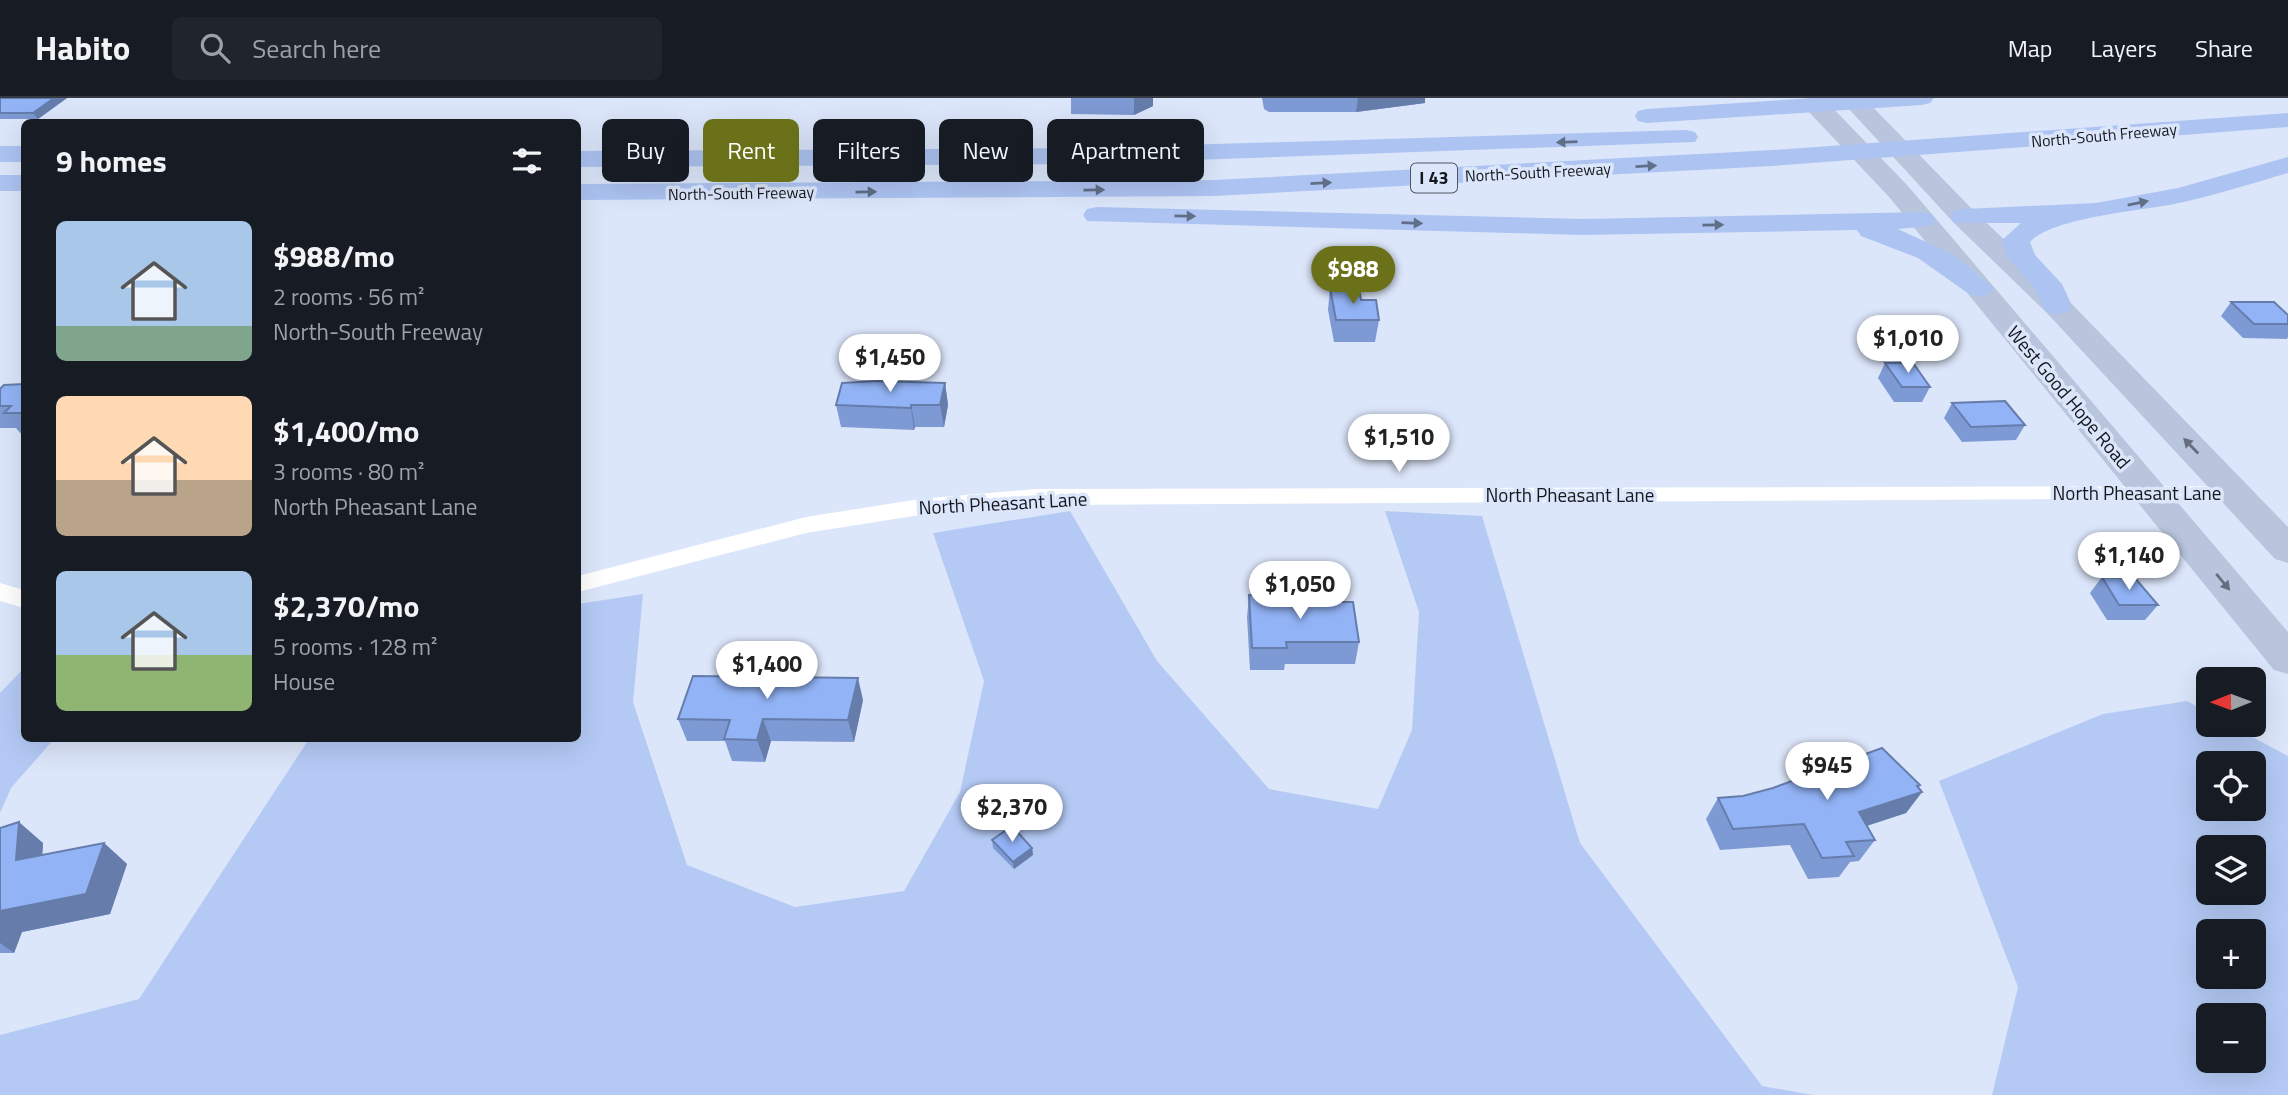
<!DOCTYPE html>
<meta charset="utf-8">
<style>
:root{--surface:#171b24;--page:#20242c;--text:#f1f3f6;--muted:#9ea1a6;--line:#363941;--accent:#6a7118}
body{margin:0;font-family:"Titillium Web",sans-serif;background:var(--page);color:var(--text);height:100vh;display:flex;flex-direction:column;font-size:26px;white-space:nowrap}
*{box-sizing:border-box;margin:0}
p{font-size:23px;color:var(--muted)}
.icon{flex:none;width:38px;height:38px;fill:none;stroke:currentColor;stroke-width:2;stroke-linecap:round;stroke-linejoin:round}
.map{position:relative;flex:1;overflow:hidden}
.drawer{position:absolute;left:21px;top:21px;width:560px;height:623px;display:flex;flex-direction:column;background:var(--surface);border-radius:10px;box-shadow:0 7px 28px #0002}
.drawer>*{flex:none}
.guide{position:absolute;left:602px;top:21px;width:665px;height:63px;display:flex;gap:14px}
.needle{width:46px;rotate:269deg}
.controls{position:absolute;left:2196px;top:569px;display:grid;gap:14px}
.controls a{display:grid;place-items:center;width:70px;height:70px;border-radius:10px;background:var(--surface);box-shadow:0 7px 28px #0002;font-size:35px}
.price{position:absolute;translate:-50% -60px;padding:0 16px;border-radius:24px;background:#fff;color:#222;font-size:23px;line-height:46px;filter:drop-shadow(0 2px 4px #0008)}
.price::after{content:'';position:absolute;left:50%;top:42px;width:21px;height:16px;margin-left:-10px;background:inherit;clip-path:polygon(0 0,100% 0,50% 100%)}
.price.selected{background:var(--accent);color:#fff}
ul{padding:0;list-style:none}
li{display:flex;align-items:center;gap:21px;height:175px;padding:0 35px}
li span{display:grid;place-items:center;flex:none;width:196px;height:140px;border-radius:10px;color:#555}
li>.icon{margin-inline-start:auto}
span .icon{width:84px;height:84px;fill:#fffc;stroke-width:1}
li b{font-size:30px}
h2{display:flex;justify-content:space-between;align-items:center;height:84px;padding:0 35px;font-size:30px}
.pill{padding:0 24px;border-radius:10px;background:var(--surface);box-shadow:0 7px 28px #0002;font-size:24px;line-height:63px}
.pill.selected{background:var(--accent);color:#fff}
header{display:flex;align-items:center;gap:42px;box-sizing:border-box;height:98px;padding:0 35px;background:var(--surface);border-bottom:2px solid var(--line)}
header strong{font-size:33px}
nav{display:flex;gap:38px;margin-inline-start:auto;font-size:24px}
.search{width:490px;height:63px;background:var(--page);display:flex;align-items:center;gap:18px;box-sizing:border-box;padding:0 24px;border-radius:10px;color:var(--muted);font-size:26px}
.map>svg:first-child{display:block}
.green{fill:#b4caf5;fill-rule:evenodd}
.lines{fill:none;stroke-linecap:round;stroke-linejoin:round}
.minor{fill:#fff;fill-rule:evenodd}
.primary{fill:#b9c5dd;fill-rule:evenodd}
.motorway{fill:#adc4f2;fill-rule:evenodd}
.wall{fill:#7e9ad4}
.shaded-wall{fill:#667dac}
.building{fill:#92b3f6;stroke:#667dac;stroke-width:2}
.oneway{fill:#606e88}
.oneway2{fill:#666e7e}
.labels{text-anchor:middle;stroke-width:7;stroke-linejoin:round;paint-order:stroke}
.far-street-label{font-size:16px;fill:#14171e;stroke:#dce6fa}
.shield{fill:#dce6fa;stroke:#505560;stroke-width:2}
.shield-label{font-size:18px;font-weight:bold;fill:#14171e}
.street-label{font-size:19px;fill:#14171e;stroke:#dce6fa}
</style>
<header>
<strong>Habito</strong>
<div class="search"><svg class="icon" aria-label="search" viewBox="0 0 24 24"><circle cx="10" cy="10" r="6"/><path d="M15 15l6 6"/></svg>Search here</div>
<nav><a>Map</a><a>Layers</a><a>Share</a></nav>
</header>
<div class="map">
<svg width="2288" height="997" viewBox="0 0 2288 997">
<rect width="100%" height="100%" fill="#dce6fa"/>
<g class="green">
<polygon points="1070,413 1157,563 1269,691 1378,711 1412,632 1419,514 1385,413 1482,418 1580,745 1762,988 1813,997 0,997 0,937 139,901 309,641 578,640 578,506 643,496 633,604 687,767 795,809 904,793 960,694 984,583 933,435"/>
<polygon points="24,570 24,640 54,641 11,690 0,715 0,595"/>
<path d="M2187,603l21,12v11l22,1 58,31v339h-296l26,-108 -79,-206 164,-67zM2208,665h46v45h-46zM2208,749h46v45h-46zM2208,833h46v45h-46zM2208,917h46v45h-46z"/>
</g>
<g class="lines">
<g class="minor">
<polygon points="2236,388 2244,390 2247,395 2244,400 1036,407 920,417 806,435 578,494 578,478 806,419 920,401 1036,391"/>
<polygon points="0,485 24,492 24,510 0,503"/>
</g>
<g class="primary">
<polygon points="1849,1 1865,1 1974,113 2068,202 2288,429 2288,465 2275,461 2046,214 1954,125 1849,11 1845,6"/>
<polygon points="1818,2 1827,4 1908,88 2288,534 2288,576 2274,572 1890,100 1809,14 1806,9 1809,4"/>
</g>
<g class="motorway">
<polygon points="1812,0 1934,0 1930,5 1922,7 1647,25 1638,23 1635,18 1638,13 1647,11"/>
<polygon points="2288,15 2288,29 1773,68 1214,98 578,102 578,86 1214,82 1773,52"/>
<polygon points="1686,32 1695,34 1698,39 1695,44 1082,66 578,69 578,53 1082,50"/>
<rect x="0" y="48" width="24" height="16"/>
<path d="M2288,59v16c-35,10 -69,21 -104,29 -39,9 -129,14 -154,40l5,13 27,29 10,22 -4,6 -11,3 -11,-3 -12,-25 -26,-29 -7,-17 20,-18h-67l-4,-6 4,-6 10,-2 132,-6 82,-15z"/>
<rect x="0" y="77" width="24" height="16"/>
<polygon points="1097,109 1582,121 1922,114 1932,116 1936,122 1932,128 1898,131 1952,156 1994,190 1989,196 1979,199 1969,196 1918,160 1861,138 1857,132 1582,137 1087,123 1083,117 1087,111"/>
</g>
</g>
<g class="wall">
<polygon points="0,0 67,0 38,21 0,21"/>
<polygon points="1071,0 1153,0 1153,8 1134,17 1071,16"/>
<polygon points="1262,0 1425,0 1425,5 1356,14 1269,14 1264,11"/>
<polygon points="1330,190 1361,202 1379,222 1375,244 1334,244 1328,212"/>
<polygon points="2231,204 2288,217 2288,239 2287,241 2243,240 2221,218"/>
<polygon points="1885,265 1930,289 1922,304 1894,304 1878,280"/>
<polygon points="945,285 948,307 944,329 915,329 914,332 841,329 836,307"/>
<polygon points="24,286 24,337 22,337 16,330 0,330 0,291"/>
<polygon points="1952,305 2025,327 2016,342 1962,344 1944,320"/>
<polygon points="2102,479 2158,507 2145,522 2107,522 2090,495"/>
<polygon points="1249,497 1323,504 1359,544 1355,566 1285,566 1284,572 1250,572 1247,519"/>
<polygon points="863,602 854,644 771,643 765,664 732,663 725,643 687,643 678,621"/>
<polygon points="1920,687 1918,690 1922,694 1906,715 1867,728 1875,742 1859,763 1850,764 1839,779 1808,781 1790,747 1720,752 1706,721 1718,700"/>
<polygon points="0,730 43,745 42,757 104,745 127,766 110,816 22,834 14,855 0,855"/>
<polygon points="992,742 1032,750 1033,757 1014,771 993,750"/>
</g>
<g class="shaded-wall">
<polygon points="54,0 67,0 38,21 33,15"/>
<polygon points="1134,0 1153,0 1153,8 1134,17"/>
<polygon points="1358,0 1425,0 1425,5 1356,14"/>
<polygon points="945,285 948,307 944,329 940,307"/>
<polygon points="911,307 915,329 914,332 911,310"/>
<polygon points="858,580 863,602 854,644 848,622"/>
<polygon points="763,621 771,643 765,664 757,642"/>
<polygon points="1920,687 1913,697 1922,694 1906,715 1844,735 1859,714"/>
<polygon points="19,724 43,745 41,782 16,762"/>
<polygon points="104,745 127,766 110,816 22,834 14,855 0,845 0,809"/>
<polygon points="1032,750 1033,757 1014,771 1013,764"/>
</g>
<g class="building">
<polygon points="0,0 54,0 33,15 0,15"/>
<polygon points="1330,190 1359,191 1361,202 1376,202 1379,222 1336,222"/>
<polygon points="2231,204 2274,204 2288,217 2288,226 2254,226"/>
<polygon points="1885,265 1913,265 1930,289 1902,289"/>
<polygon points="878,283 945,285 940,307 911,307 911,310 836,307 842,285"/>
<polygon points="24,286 24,315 4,315 11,308 0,308 0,291 4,287"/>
<polygon points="2005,303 2025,327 1971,329 1952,305"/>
<polygon points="2102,479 2135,480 2158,507 2119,507"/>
<polygon points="1249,497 1323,500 1323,504 1353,504 1359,544 1286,544 1287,550 1252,550"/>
<polygon points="693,578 858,580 848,622 763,621 757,642 724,641 730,622 678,621"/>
<polygon points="1882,650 1920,687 1917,688 1922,694 1859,714 1875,742 1846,744 1854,758 1822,760 1804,726 1733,731 1718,700 1743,698 1773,690"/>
<polygon points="19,724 16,762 104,745 86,796 0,813 0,730"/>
<polygon points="1012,728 1032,750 1013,764 992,742"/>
</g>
<defs><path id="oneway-solid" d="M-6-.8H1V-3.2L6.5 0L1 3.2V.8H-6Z" transform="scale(1.75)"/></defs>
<g class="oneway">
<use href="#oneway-solid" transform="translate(1567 44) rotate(178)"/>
<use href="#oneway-solid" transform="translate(1646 68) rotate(-3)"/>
<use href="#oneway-solid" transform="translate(1321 85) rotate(-3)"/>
<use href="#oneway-solid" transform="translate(1094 92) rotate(-1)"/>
<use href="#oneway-solid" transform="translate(866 94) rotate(-1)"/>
<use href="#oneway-solid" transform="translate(2138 105) rotate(-11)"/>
<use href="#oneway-solid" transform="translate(1185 118) rotate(1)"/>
<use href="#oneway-solid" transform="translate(1412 125) rotate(2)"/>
<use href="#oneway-solid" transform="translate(1713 127) rotate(-1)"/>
</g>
<g class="oneway2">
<use href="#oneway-solid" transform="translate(2191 348) rotate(-134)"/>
<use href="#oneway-solid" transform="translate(2223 484) rotate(50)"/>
</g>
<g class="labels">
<g class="far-street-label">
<text transform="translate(2104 37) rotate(-5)" y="6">North-South Freeway</text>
<text transform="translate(1538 74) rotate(-3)" y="6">North-South Freeway</text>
<text transform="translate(741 95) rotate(-1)" y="6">North-South Freeway</text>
</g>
<rect class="shield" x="1411" y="65.5" width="46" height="29" rx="5"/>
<g class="shield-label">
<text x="1434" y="86">I 43</text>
</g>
<g class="street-label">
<text transform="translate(2069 299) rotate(50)" y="7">West Good Hope Road</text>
<text x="2137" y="402">North Pheasant Lane</text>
<text x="1570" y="404">North Pheasant Lane</text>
<text transform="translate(1003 405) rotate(-3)" y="7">North Pheasant Lane</text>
</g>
</g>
</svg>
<div class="controls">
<a><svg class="needle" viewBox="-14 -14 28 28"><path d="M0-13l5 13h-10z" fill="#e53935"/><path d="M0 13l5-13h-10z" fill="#9ea1a6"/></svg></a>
<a><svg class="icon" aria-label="locate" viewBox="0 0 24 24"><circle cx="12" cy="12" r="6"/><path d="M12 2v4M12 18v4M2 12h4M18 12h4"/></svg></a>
<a><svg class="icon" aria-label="layers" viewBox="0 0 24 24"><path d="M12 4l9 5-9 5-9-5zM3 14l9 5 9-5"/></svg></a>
<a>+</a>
<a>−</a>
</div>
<b class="price selected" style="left:1353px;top:208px">$988</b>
<b class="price" style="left:1908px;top:277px">$1,010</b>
<b class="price" style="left:890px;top:296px">$1,450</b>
<b class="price" style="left:1399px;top:376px">$1,510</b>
<b class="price" style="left:2129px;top:494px">$1,140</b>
<b class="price" style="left:1300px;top:523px">$1,050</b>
<b class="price" style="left:767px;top:603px">$1,400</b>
<b class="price" style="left:1827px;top:704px">$945</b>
<b class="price" style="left:1012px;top:746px">$2,370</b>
<div class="guide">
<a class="pill">Buy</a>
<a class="pill selected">Rent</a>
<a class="pill">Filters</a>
<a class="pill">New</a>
<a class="pill">Apartment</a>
</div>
<section class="drawer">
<h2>9 homes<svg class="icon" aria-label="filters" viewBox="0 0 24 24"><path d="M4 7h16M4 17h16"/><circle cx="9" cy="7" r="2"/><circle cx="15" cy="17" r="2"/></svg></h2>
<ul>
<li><span style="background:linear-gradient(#a9c7e8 75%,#7fa58c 0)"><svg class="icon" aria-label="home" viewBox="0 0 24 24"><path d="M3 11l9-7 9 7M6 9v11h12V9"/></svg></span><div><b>$988/mo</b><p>2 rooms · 56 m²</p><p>North-South Freeway</p></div></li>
<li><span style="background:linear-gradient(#ffd9b3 60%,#b9a48a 0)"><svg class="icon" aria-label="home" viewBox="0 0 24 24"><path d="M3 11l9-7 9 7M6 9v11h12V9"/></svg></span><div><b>$1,400/mo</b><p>3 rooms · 80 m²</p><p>North Pheasant Lane</p></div></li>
<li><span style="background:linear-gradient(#a9c7e8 60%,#8fb573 0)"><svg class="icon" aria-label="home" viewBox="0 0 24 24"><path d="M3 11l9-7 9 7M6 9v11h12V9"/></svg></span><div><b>$2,370/mo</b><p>5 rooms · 128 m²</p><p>House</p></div></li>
</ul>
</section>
</div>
